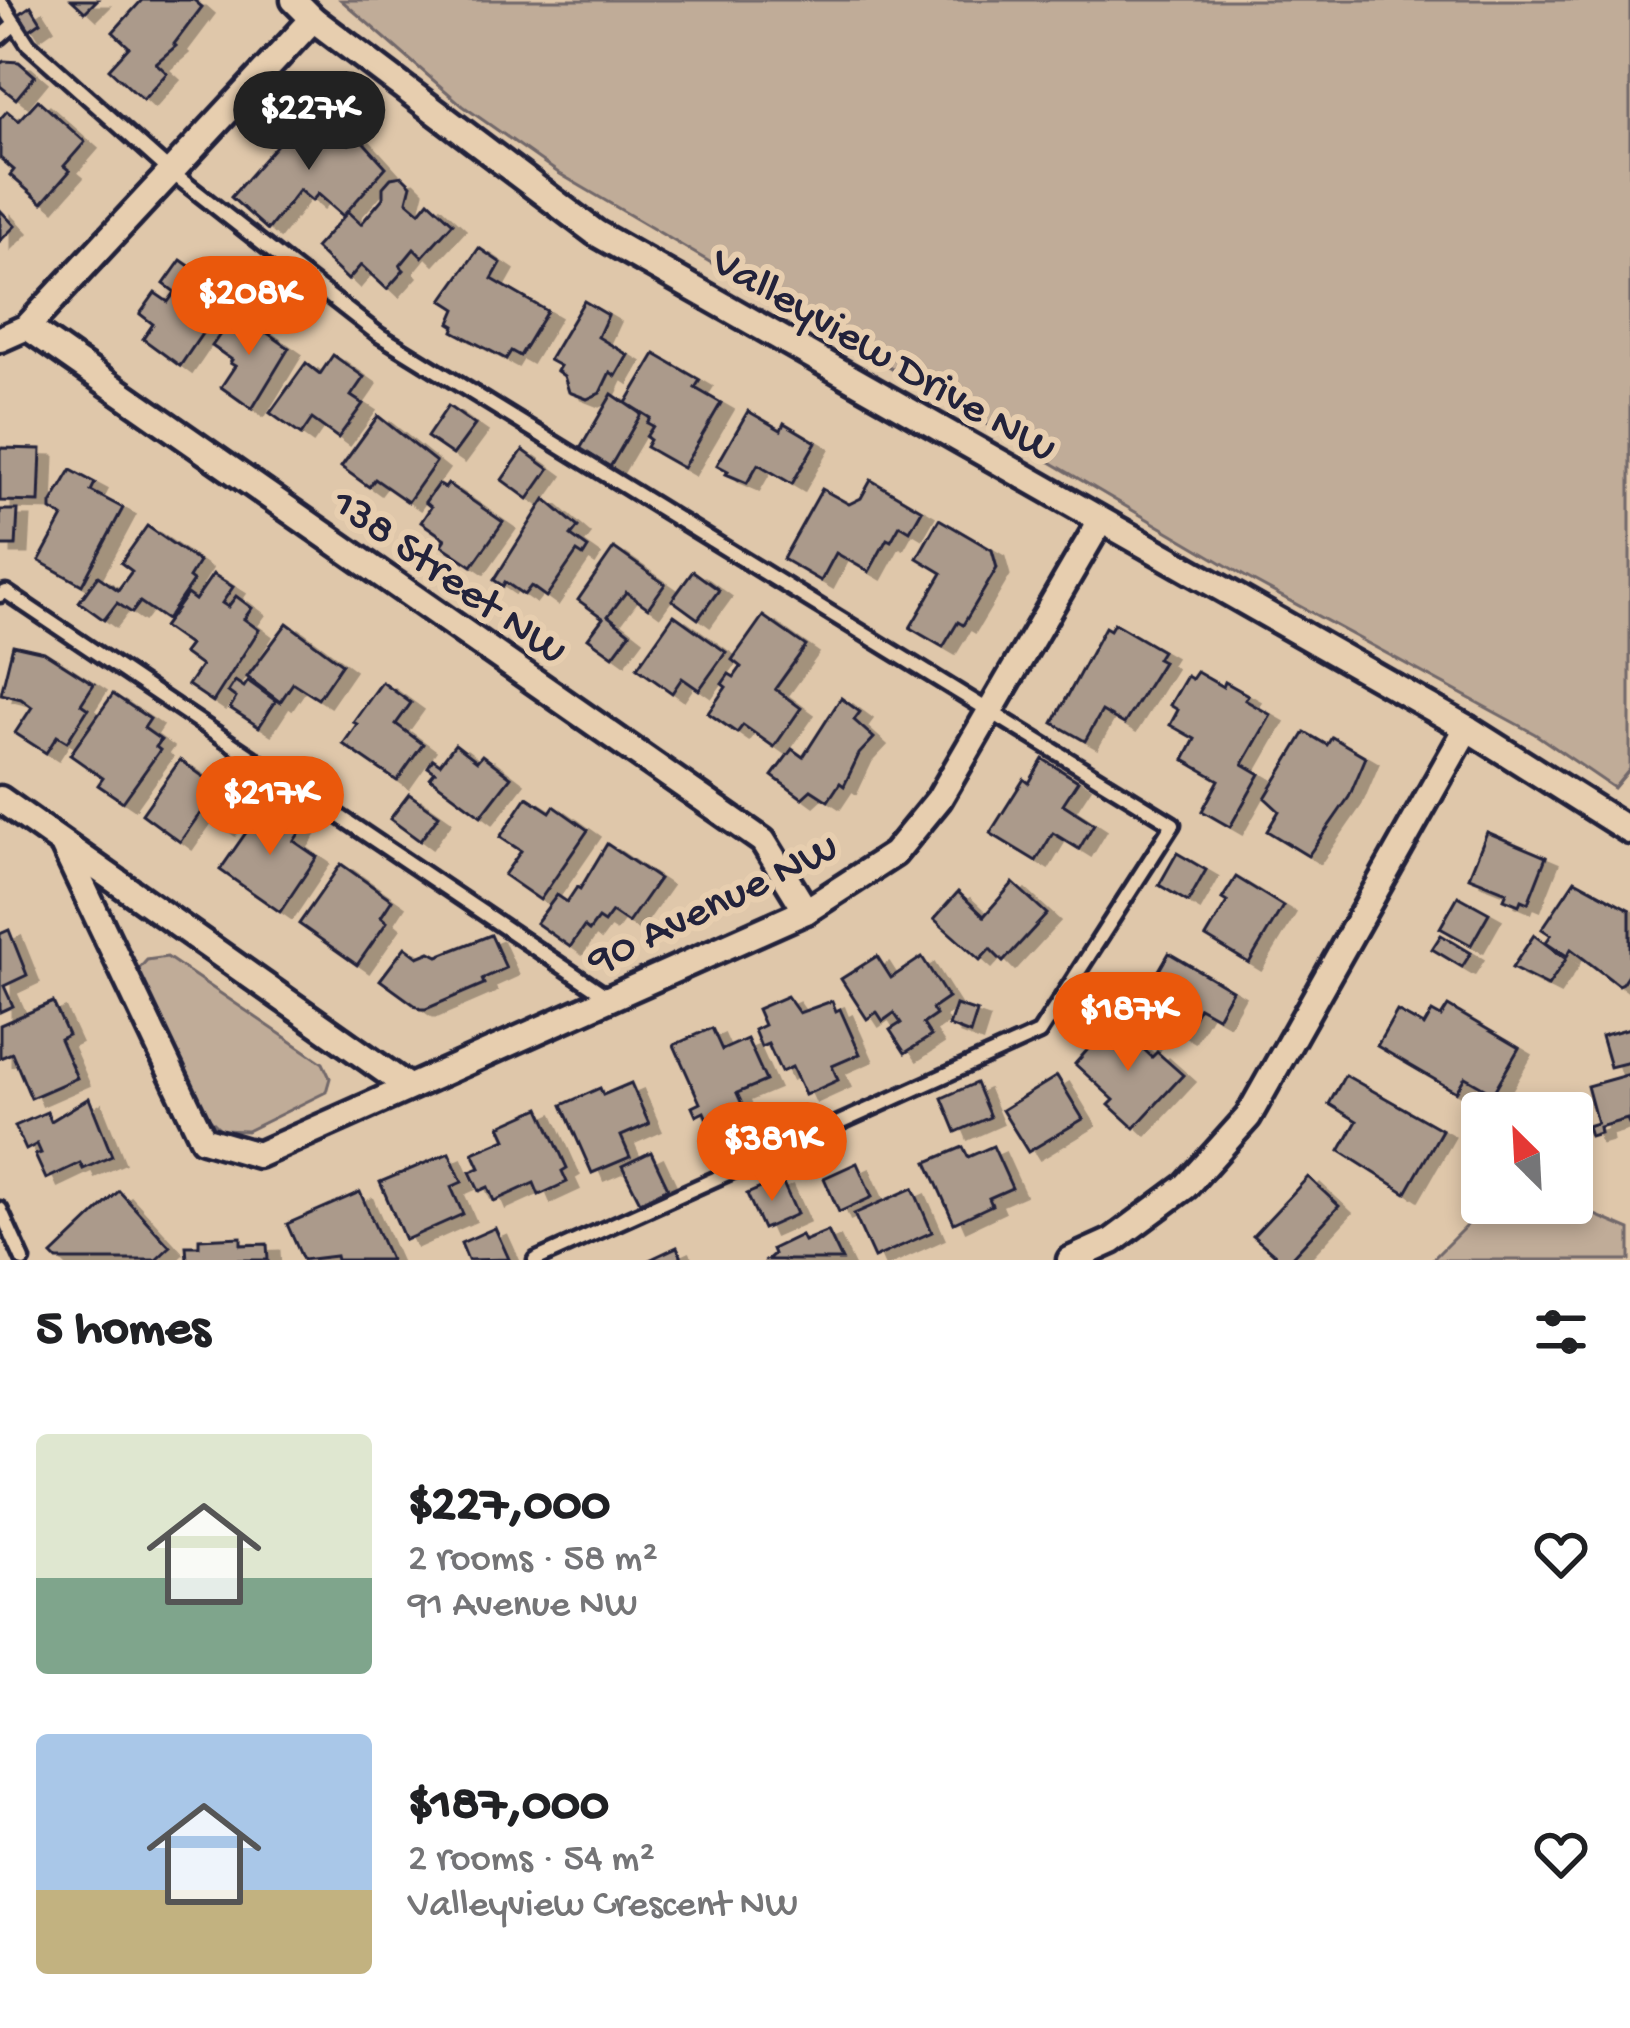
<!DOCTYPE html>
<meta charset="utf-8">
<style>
:root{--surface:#fff;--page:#f6f6f6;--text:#202124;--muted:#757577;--accent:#ea580c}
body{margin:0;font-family:"Gochi Hand",sans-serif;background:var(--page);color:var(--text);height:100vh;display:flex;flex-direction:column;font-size:45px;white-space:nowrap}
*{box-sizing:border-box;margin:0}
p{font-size:39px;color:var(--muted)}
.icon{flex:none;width:66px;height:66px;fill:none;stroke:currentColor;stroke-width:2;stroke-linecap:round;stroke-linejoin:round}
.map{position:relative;height:1260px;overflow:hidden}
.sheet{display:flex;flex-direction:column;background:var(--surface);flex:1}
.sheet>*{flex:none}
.needle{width:78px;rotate:336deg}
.tools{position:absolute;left:1461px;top:1092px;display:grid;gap:24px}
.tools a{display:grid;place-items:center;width:132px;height:132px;border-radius:12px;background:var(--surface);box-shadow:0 6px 18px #0003;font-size:60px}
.price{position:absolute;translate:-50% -102px;padding:0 27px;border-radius:42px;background:var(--accent);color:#fff;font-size:39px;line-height:78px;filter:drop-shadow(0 3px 6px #0008)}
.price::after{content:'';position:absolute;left:50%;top:72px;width:36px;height:27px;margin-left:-18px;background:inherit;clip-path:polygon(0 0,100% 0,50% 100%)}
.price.selected{background:#222;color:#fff}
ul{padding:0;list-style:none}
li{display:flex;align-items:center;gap:36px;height:300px;padding:0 36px}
li span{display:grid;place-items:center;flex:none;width:336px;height:240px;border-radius:12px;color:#555}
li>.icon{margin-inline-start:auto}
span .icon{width:144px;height:144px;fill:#fffc;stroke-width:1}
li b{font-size:51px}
h2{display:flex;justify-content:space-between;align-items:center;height:144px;padding:0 36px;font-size:51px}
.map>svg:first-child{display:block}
.green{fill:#c0ac98;stroke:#71676a;stroke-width:3}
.building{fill:#ab9a8b;stroke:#22223b;stroke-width:3;filter:url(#shadow)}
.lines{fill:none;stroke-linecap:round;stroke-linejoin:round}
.service-casing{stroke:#22223b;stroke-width:21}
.minor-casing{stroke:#22223b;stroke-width:33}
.service{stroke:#e7ceaf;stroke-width:12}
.minor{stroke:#e7ceaf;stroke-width:24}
.labels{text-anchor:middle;stroke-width:12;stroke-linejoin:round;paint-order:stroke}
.street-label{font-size:45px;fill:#22223b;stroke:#e7ceaf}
</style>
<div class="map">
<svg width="1630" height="1260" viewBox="0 0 1630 1260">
<defs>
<filter id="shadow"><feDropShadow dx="12" dy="7" stdDeviation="0" flood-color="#0004"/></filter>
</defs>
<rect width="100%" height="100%" fill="#dfc7aa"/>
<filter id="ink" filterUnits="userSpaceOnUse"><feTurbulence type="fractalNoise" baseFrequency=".00833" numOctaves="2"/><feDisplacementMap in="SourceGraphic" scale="24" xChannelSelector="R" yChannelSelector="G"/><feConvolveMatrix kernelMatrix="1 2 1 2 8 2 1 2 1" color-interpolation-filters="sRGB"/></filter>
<g filter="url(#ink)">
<g class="green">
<polygon points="341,0 1630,0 1630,769 1614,788 1535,734 1246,577 560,174 463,106"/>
<polygon points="167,957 323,1063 330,1078 326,1092 247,1131 221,1130 202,1111 136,972 147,960"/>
<polygon points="1489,1203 1567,1203 1630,1230 1630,1260 1432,1260"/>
</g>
<g class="building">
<polygon points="72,0 97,0 85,12"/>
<polygon points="142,0 194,0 202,7 174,44 176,46 156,63 167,73 143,100 109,69 129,47 113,32"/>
<polygon points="31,6 41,22 28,31 18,15"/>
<polygon points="4,61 19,62 35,76 16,99 0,86 0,64"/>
<polygon points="38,100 85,142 64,166 70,171 42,203 10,175 14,170 0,158 0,119 7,111 19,121"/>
<polygon points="303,115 321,131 327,125 349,144 357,135 386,167 343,216 318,194 312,201 299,190 268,230 231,197"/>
<polygon points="402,176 411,185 407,201 420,212 429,201 453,223 422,257 414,249 400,266 404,270 387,289 361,265 348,280 315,248 348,212 361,224 383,198 383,187 391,178"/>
<polygon points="0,210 15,226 0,241"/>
<polygon points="479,248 501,263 492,279 547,311 520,356 511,351 506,359 453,331 455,326 450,323 456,309 442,300"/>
<polygon points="181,260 198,272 201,267 229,286 212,311 216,313 180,366 143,339 153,324 140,314 155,293 168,302 175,292 164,284"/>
<polygon points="584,301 608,315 598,337 628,355 616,376 610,372 600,393 587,399 569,392 564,376 557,371 560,366 549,360"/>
<polygon points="236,311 289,348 252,409 221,387 235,366 230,363 232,360 212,346"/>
<polygon points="655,354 700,380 695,388 721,403 683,468 646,447 650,440 646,437 653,426 647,423 650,418 626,403"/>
<polygon points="333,355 364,377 351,396 363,404 338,438 312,419 301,435 270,413 306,363 320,374"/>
<polygon points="612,394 641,414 610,467 580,449"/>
<polygon points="448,406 475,425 453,455 427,437"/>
<polygon points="748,411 781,430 784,423 816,442 792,484 758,464 747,483 726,474 728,471 717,465"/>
<polygon points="378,416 436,462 408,502 375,479 369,487 341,467"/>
<polygon points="0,448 41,449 39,502 0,501"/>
<polygon points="523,450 549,469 528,499 502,480"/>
<polygon points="71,470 95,483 91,491 123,508 82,585 39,561 63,517 51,510 51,504"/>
<polygon points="871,480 922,510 910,531 900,525 891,541 887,539 869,572 836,553 821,581 783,559 822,489 849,504 861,498"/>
<polygon points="438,484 445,488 448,484 503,522 472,566 441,545 445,539 421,522 431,507 425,502"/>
<polygon points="545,499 578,527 571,536 588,548 583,556 577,552 546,597 531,586 524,595 505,582 503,586 494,580"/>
<polygon points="0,510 18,510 16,546 0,546"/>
<polygon points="939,519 992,550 997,568 963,625 958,622 943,647 910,628 942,573 917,558"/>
<polygon points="147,526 199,562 189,578 193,581 166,620 140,602 132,613 117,603 104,620 79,602 98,576 118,590 132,571 121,563"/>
<polygon points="614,548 665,584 648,608 626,592 608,616 630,633 613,656 588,638 603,618 578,600"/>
<polygon points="693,571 719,590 698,619 672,600"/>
<polygon points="213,574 233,587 222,603 228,607 236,596 252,608 244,619 259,630 213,702 188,685 201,666 183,653 189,645 163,627 187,594 195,600"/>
<polygon points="674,615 726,652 699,690 682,678 672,693 637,668"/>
<polygon points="763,616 806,646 775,689 801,708 774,747 743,725 737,733 708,713 726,687 722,684 729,674 734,677 741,667 732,660"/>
<polygon points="287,623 342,664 318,699 293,683 280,702 247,677"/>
<polygon points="1114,623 1162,651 1157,659 1163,662 1124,724 1102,711 1085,741 1053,723 1105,627 1110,630"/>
<polygon points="13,645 44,652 94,684 81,704 88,709 67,742 57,736 46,753 15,733 32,707 21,699 1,694"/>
<polygon points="1197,672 1223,687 1225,682 1248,695 1245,700 1271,715 1243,764 1260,774 1230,827 1202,811 1219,780 1184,760 1195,739 1170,725 1178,710 1170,705 1187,676 1192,679"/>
<polygon points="235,681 244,687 248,681 276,701 259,727 230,708 236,698 228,692"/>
<polygon points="382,682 411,703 396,724 423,744 397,781 343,744 357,724 353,722"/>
<polygon points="113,694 150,719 144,728 161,740 156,747 160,750 123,802 98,785 103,778 70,755"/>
<polygon points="841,698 860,712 854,720 874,738 859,754 844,786 840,783 828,801 811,790 802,798 772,776 792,749 803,757"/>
<polygon points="1305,732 1327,745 1332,737 1366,757 1349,797 1308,856 1267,831 1279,811 1265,798"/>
<polygon points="455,744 477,761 482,755 511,777 481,816 430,778 435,772 428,767 433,759 440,764"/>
<polygon points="236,754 267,776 243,809 238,806 223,828 201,812 180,842 142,814 180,760 208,780 215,770 221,775"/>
<polygon points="1043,759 1078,781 1063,804 1094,824 1079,849 1053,833 1036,861 990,833 1024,779 1029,783"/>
<polygon points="409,794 439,815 420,841 390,819"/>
<polygon points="527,797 550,812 554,806 588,830 540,900 504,875 521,851 500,837"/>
<polygon points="268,801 304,826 294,841 317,857 280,912 220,870"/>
<polygon points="1487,832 1546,857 1528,903 1521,900 1519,905 1504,899 1507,892 1469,877"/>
<polygon points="607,844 659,879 628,923 612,912 604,923 598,919 589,931 584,927 570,947 536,923 557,895 567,902 577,887 580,889"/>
<polygon points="1177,853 1206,870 1188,902 1159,885"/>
<polygon points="341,864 392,900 381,917 387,922 357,965 299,924"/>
<polygon points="1236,877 1283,906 1249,963 1206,937 1227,902 1222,899"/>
<polygon points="1575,880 1630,910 1630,971 1622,983 1618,985 1571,949 1567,956 1546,942 1551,935 1542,929"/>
<polygon points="1013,883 1047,914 1003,962 990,949 980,960 934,919 958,892 984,916"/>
<polygon points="1458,896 1489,913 1471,945 1440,928"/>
<polygon points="9,930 27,975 4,986 13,1006 0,1012 0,934"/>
<polygon points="491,935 506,968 482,979 484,984 426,1009 420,1009 380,980 405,947 418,957 430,952 438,956"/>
<polygon points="1441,935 1471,953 1462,967 1432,949"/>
<polygon points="1534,935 1566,959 1548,986 1512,968"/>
<polygon points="1169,953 1232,990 1217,1017 1199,1007 1183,1034 1137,1008"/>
<polygon points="877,956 891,978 922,957 948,998 932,1009 936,1015 923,1024 931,1036 905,1053 890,1030 901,1023 894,1013 883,1021 877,1012 867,1019 841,979"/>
<polygon points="787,996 799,1013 832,1001 836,1011 840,1009 860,1054 832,1066 838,1080 805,1095 792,1067 781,1072 768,1044 761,1047 754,1030 764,1025 757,1009"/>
<polygon points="53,1002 68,1035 60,1039 77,1078 31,1098 12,1053 0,1058 0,1025"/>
<polygon points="956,1005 977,1012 970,1034 949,1026"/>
<polygon points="1448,1006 1519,1048 1493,1093 1465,1077 1456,1092 1377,1046 1397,1011 1424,1026 1432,1012 1441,1017"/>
<polygon points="1136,1010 1148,1017 1143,1027 1153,1032 1147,1044 1126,1026"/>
<polygon points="1113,1021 1152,1057 1157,1052 1183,1075 1134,1128 1109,1105 1114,1100 1075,1064"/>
<polygon points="712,1028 722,1050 747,1039 766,1081 737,1093 747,1115 712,1130 704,1112 696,1116 692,1107 700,1103 674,1045"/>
<polygon points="1630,1028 1630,1062 1610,1067 1601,1036"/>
<polygon points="1630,1074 1630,1126 1627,1119 1599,1127 1600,1133 1590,1136 1587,1126 1597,1123 1587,1086"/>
<polygon points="1345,1075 1442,1130 1406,1193 1340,1151 1357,1121 1329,1104"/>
<polygon points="1057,1076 1083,1119 1028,1152 1002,1110"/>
<polygon points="631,1083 649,1124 621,1136 630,1157 592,1173 562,1105 600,1088 603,1095"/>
<polygon points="976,1083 990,1117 956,1132 942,1098"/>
<polygon points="89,1098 112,1156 83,1169 80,1163 46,1179 35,1155 41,1153 37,1144 26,1150 15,1126 47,1112 51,1121"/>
<polygon points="540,1108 567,1168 562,1171 567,1182 539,1195 534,1183 494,1201 488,1187 479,1191 470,1172 480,1168 473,1153 506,1139 500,1126"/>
<polygon points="993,1146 1012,1188 989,1198 992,1205 954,1223 927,1162 963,1147 968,1157"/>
<polygon points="651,1152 668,1188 640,1202 622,1166"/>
<polygon points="449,1153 462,1182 451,1187 463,1214 405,1240 380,1182"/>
<polygon points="857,1163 872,1197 839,1212 824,1178"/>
<polygon points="1308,1177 1339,1206 1289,1260 1281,1260 1253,1236"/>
<polygon points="781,1179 797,1214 763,1229 747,1194"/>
<polygon points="913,1188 932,1232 874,1258 854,1214"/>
<polygon points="119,1191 170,1247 156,1260 57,1260 52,1255"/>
<polygon points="360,1192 390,1260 337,1260 336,1256 303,1260 287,1224"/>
<polygon points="495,1228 509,1259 468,1260 461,1243"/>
<polygon points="828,1231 842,1260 767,1260 774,1254 772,1249 801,1235 804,1241"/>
<polygon points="241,1237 241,1245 267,1244 268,1260 187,1260 186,1246 199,1246 199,1239"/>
<polygon points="677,1247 683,1260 649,1260"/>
</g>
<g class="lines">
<g class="service-casing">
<g id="service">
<polyline points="0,1 28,44 171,172 379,335 1173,824 1039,1033 535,1260"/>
<polyline points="0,37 15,24"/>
<polyline points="0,595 6,592 608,997"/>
<polyline points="0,1209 23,1260"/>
</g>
</g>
<g class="minor-casing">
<g id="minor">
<polyline points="294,0 313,19 596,233 1467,728 1630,831"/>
<polyline points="27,327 763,841 806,911"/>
<polyline points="0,339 27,327 313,19"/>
<polyline points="0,799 408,1087"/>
<polyline points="64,847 203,1139 258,1155 806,911 894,854 939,799 1100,522"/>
<polyline points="1070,1260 1112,1241 1186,1186 1248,1117 1467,728"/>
</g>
</g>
<use href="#service" class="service"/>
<use href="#minor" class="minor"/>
</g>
</g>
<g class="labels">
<g class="street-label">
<text transform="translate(886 351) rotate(30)" y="16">Valleyview Drive NW</text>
<text transform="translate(452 573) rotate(35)" y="16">138 Street NW</text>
<text transform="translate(711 900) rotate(-26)" y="16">90 Avenue NW</text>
</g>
</g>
</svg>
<div class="tools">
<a><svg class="needle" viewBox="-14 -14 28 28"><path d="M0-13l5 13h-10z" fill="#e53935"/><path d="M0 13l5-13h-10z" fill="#757577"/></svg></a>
</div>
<b class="price selected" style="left:309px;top:173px">$227K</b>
<b class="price" style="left:249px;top:358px">$208K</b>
<b class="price" style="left:270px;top:858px">$217K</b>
<b class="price" style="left:1128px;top:1074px">$187K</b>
<b class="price" style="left:772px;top:1204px">$381K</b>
</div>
<section class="sheet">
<h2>5 homes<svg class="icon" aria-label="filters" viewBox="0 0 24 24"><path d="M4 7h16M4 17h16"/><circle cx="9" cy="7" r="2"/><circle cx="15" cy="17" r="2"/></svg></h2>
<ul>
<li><span style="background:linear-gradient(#dfe7d0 60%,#7fa58c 0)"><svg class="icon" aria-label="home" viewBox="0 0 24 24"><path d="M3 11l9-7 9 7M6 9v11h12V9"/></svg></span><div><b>$227,000</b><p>2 rooms · 58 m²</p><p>91 Avenue NW</p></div><svg class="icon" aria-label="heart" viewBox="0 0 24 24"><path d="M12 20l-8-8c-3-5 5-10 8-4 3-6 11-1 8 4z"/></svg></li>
<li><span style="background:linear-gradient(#a9c7e8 65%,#c2b280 0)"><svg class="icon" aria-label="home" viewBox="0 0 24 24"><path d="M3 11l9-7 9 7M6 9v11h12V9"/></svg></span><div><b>$187,000</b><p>2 rooms · 54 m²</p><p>Valleyview Crescent NW</p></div><svg class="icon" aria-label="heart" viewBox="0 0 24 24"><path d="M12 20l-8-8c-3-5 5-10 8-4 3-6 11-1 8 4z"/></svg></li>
</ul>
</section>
